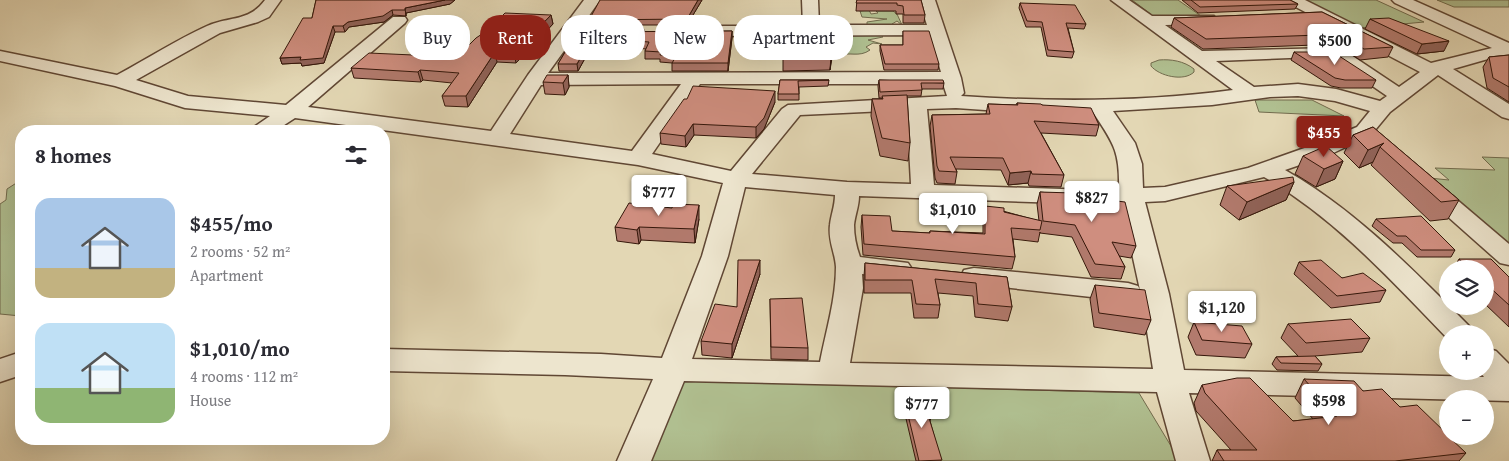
<!DOCTYPE html>
<meta charset="utf-8">
<style>
:root{--surface:#fff;--page:#f7f7f7;--text:#2b2b33;--muted:#7c7c81;--accent:#8f2418}
body{margin:0;font-family:"Gentium Book Plus",serif;background:var(--page);color:var(--text);height:100vh;display:flex;flex-direction:column;font-size:19px;white-space:nowrap}
*{box-sizing:border-box;margin:0}
p{font-size:16px;color:var(--muted)}
.icon{flex:none;width:28px;height:28px;fill:none;stroke:currentColor;stroke-width:2;stroke-linecap:round;stroke-linejoin:round}
.map{position:relative;flex:1;overflow:hidden}
.details{position:absolute;left:15px;top:125px;width:375px;height:320px;display:flex;flex-direction:column;background:var(--surface);border-radius:20px;box-shadow:0 5px 20px #0002}
.details>*{flex:none}
.banner{position:absolute;left:405px;top:15px;width:475px;height:45px;display:flex;gap:10px}
.fabs{position:absolute;left:1439px;top:260px;display:grid;gap:10px}
.fabs a{display:grid;place-items:center;width:55px;height:55px;border-radius:50%;background:var(--surface);box-shadow:0 5px 20px #0002;font-size:25px}
.price{position:absolute;translate:-50% -42px;padding:0 11px;border-radius:5px;background:#fff;color:#222;font-size:16px;line-height:32px;filter:drop-shadow(0 1px 2px #0008)}
.price::after{content:'';position:absolute;left:50%;top:30px;width:15px;height:11px;margin-left:-8px;background:inherit;clip-path:polygon(0 0,100% 0,50% 100%)}
.price.on{background:var(--accent);color:#fff}
ul{padding:0;list-style:none}
li{display:flex;align-items:center;gap:15px;height:125px;padding:0 20px}
li span{display:grid;place-items:center;flex:none;width:140px;height:100px;border-radius:15px;color:#555}
li>.icon{margin-inline-start:auto}
span .icon{width:60px;height:60px;fill:#fffc;stroke-width:1}
li b{font-size:21px}
h2{display:flex;justify-content:space-between;align-items:center;height:60px;padding:0 20px;font-size:21px}
.chip{padding:0 18px;border-radius:20px;background:var(--surface);box-shadow:0 5px 20px #0002;font-size:18px;line-height:45px}
.chip.on{background:var(--accent);color:#fff}
.map>svg:first-child{display:block}
.green{fill:#b0bf90;stroke:#726b4d}
.lines{fill:none;stroke-linecap:round;stroke-linejoin:round}
.minor-casing{stroke:#604734;stroke-width:3}
.minor{fill:#ede5ce;fill-rule:evenodd}
.wall{fill:#b27a6d;stroke:#35170a}
.shaded-wall{fill:#916359;stroke:#35170a}
.building{fill:#cf8e7f;stroke:#35170a}
</style>
<div class="map">
<svg width="1509" height="461" viewBox="0 0 1509 461">
<rect width="100%" height="100%" fill="#e3d7b4"/>
<filter id="stains"><feTurbulence type="fractalNoise" baseFrequency=".004" numOctaves="4"/><feColorMatrix values="0 0 0 0 .2 0 0 0 0 .09 0 0 0 0 .02 0 0 0 .5 -.17"/></filter>
<radialGradient id="worn" r=".72"><stop offset=".6" stop-color="#630" stop-opacity="0"/><stop offset="1" stop-color="#630" stop-opacity=".3"/></radialGradient>
<g class="green">
<polygon points="1132,0 1178,0 1201,16 1156,18"/>
<polygon points="1305,0 1376,0 1424,22 1360,28"/>
<polygon points="1437,0 1509,0 1509,7 1454,7"/>
<polygon points="869,10 871,14 878,13 876,11 893,11 897,14 902,25 897,21 892,24 898,27 867,25 867,22 887,19 862,17 860,11"/>
<path d="M876,30l7,7 -15,3 14,4 -9,-1 -7,4 4,3c-11,8 -21,1 -32,6l-8,-5 4,-17 11,3 10,-6z"/>
<path d="M1159,60c12,-1 25,1 35,9v3c-10,10 -35,4 -43,-6v-3z"/>
<polygon points="1255,100 1312,100 1344,116 1259,112"/>
<polygon points="1482,157 1509,158 1509,243 1503,242 1429,178 1449,180 1435,168 1495,170"/>
<polygon points="21,180 21,316 0,314 0,204 6,200 7,189"/>
<polygon points="671,380 1139,393 1180,461 642,461"/>
</g>
<g class="lines">
<g class="minor-casing">
<g id="minor">
<path d="M265,0h16l-12,17 -11,5 -38,11 -84,47 52,16 98,9 107,-88h12l2,3 -2,3 -97,84 183,24 37,-56 56,-75h16l-19,27h55l6,1 2,4 -2,4 -6,1h-62l-26,36 393,-1 -11,-37 -231,1 -6,-1 -2,-4 2,-4 6,-1h104l-1,-26h16l1,25h108l-8,-25h16l26,78 3,15 -3,3c91,6 182,6 272,-6l-122,-90h18l23,16h62l2,3 -2,3 -6,2 -43,1 37,26 132,-3 14,5 51,34 21,-15 -132,-69 -3,-3h20l126,63 61,-15 -97,-45 -3,-3h21l96,43v13l-21,3 -35,10 56,35v15l-7,-2 -64,-42 -48,37 -19,23 -42,20 -44,15c71,40 129,101 185,157l4,7h-26v5c-57,-59 -112,-120 -184,-162l-99,24 -20,1 24,92 15,76 300,7 -5,-6h6v-23l11,3 13,13v37l-320,-8 21,68h-34l-19,-69 -473,-11 -33,80h-34l36,-82 -88,-4 -181,-4v-22l217,5 61,4 40,-102 21,-73 -85,-18 -343,-47 -20,13h-24l3,-4 16,-11 -85,-8 -70,-22 -115,-25v-10l117,24c30,-16 59,-35 90,-49 22,-10 42,-4 58,-26zM1316,57l14,1 6,3 51,35 -7,5 -44,-12 -38,-5 -44,3 -38,-26zM681,84l-49,67 -122,-17 31,-49zM700,84h243l4,12 -159,9 -6,4 -51,62 -79,-17zM1298,96l37,5 35,10 -13,16 -44,18 -65,23 -83,19 -22,1 -1,-24 -7,-21 -22,-32 99,-6 58,-8zM956,108l74,5 63,-1c20,31 27,38 26,77l-27,1 -158,-5 -7,-76zM907,110l4,74 -64,-2 -95,-8 48,-59zM745,187l90,8c0,11 -4,20 -5,30 -2,16 5,27 6,42 0,32 -10,64 -16,95l-128,-3 36,-103zM859,196l233,8 29,-1 19,87 -2,-4 -10,-3 -154,-15 -10,2 -3,6 3,6 10,2 154,17 10,-3 3,-5 12,76 -303,-6 13,-75 -1,-14 37,3 9,-2 4,-6 -4,-6 -48,-6c-4,-11 -6,-21 -6,-32 1,-10 5,-19 5,-29z"/>
<polygon points="1428,180 1436,182 1509,244 1509,265 1500,263 1420,192 1416,187 1420,182"/>
<polygon points="21,352 21,375 0,382 0,359"/>
</g>
</g>
<use href="#minor" class="minor"/>
</g>
<g class="wall">
<polygon points="316,0 455,0 450,4 406,13 406,16 393,15 384,22 349,27 345,32 335,32 324,63 302,66 301,63 282,64 280,58 312,18"/>
<polygon points="702,0 687,25 590,25 589,20"/>
<polygon points="857,0 921,0 925,15 924,23 903,23 903,14 896,14 896,11 856,11"/>
<polygon points="1182,0 1290,0 1298,4 1295,9 1198,13"/>
<polygon points="1020,3 1086,24 1084,29 1068,28 1074,52 1072,58 1047,56 1041,27 1026,27 1019,8"/>
<polygon points="1322,12 1393,47 1388,57 1360,60 1340,47 1316,45 1203,49 1171,27 1174,18"/>
<polygon points="551,15 553,24 516,63 497,62 468,107 445,106 442,96 452,83 423,80 421,82 354,78 351,68 457,57"/>
<polygon points="1370,19 1444,51 1417,54 1365,29"/>
<polygon points="732,31 732,38 728,71 672,71 672,63 660,62 660,59 645,59 645,51 646,49 611,46 607,52 589,51 578,71 559,71 558,64 577,32"/>
<polygon points="903,31 939,64 938,70 884,70 880,51 880,45 903,45"/>
<polygon points="833,44 830,70 783,71 783,56"/>
<polygon points="1294,52 1376,80 1372,88 1341,88 1331,86 1291,60"/>
<polygon points="1509,55 1509,102 1487,88 1483,67 1489,57"/>
<polygon points="568,75 569,87 565,95 545,94 543,82"/>
<polygon points="780,80 829,80 828,86 799,87 799,100 778,100 778,94"/>
<polygon points="879,80 944,83 943,89 922,89 921,96 907,96 910,143 908,161 880,156 871,116 872,99 882,99 882,98 879,98 878,86"/>
<polygon points="775,102 764,129 756,138 694,135 686,147 661,144 660,133"/>
<polygon points="1017,103 1042,105 1099,125 1096,136 1041,133 1064,175 1061,187 1029,186 1028,183 1008,185 1001,170 956,169 957,172 955,184 937,183 935,178 930,126 932,115 986,114 988,104 1016,105"/>
<polygon points="1373,127 1459,200 1448,219 1430,221 1371,165 1373,162 1359,168 1344,153 1353,135"/>
<polygon points="1303,156 1343,161 1335,179 1316,187 1295,174"/>
<polygon points="1294,182 1286,200 1239,220 1220,205 1227,186"/>
<polygon points="1040,192 1075,196 1136,246 1131,258 1119,256 1125,267 1121,279 1091,277 1072,237 1040,233 1040,232 1038,242 1013,239 1015,257 1012,269 863,255 861,227 862,215 892,231 929,233 930,231 983,233 983,218 985,206 1039,221 1037,204"/>
<polygon points="699,219 695,243 641,240 639,244 617,241 615,227"/>
<polygon points="1376,219 1455,250 1451,257 1417,257 1402,243 1393,243 1372,226"/>
<polygon points="1459,259 1509,277 1509,327 1485,304 1485,269 1453,269"/>
<polygon points="1299,262 1342,278 1386,290 1380,302 1331,308 1294,274"/>
<polygon points="865,263 1007,277 1012,307 1008,321 975,317 973,296 938,293 940,305 938,318 914,318 911,293 864,293 864,276"/>
<polygon points="760,274 732,358 702,355 701,341 737,307"/>
<polygon points="1095,285 1151,320 1145,335 1094,327 1090,299"/>
<polygon points="770,299 808,348 808,360 771,359"/>
<polygon points="1194,322 1252,344 1245,358 1196,355 1188,337"/>
<polygon points="1288,324 1370,338 1362,352 1315,356 1322,364 1318,371 1277,370 1272,364 1276,357 1298,356 1281,338"/>
<polygon points="1304,379 1363,391 1400,407 1466,453 1459,461 1212,461 1217,450 1231,450 1196,411 1194,403 1202,385 1293,421 1313,419 1295,398"/>
<polygon points="904,398 931,418 930,421 941,461 916,461 903,406"/>
</g>
<g class="shaded-wall">
<polygon points="445,0 455,0 450,4 406,13 406,16 405,8"/>
<polygon points="698,0 702,0 687,25 687,19"/>
<polygon points="392,10 393,15 384,22 349,27 345,32 343,26 348,22"/>
<polygon points="551,15 553,24 516,63 514,53"/>
<polygon points="333,26 335,32 324,63 302,66 301,63 282,64 280,58 301,57"/>
<polygon points="732,31 732,38 728,71 728,63"/>
<polygon points="610,39 611,46 607,52 607,45"/>
<polygon points="1449,41 1444,51 1417,54 1422,44"/>
<polygon points="588,44 589,51 578,71 577,64"/>
<polygon points="833,44 832,58 830,70 831,56"/>
<polygon points="495,52 497,62 468,107 466,96"/>
<polygon points="420,70 423,80 421,82 418,72"/>
<polygon points="568,75 569,87 565,95 563,83"/>
<polygon points="775,91 775,102 764,129 756,138 756,127"/>
<polygon points="693,124 694,135 686,147 685,136"/>
<polygon points="1384,143 1380,147 1373,162 1359,168 1368,150"/>
<polygon points="1343,161 1335,179 1316,187 1324,169"/>
<polygon points="1031,171 1028,183 1008,185 1010,173"/>
<polygon points="1294,182 1286,200 1239,220 1247,202"/>
<polygon points="699,205 699,219 695,243 694,229"/>
<polygon points="639,227 641,240 639,244 637,230"/>
<polygon points="760,260 760,274 732,358 732,344"/>
</g>
<g class="building">
<polygon points="316,0 445,0 405,8 405,10 392,10 383,16 348,22 343,26 333,26 323,58 300,60 301,57 280,58 303,18 312,18"/>
<polygon points="600,0 698,0 687,19 589,20"/>
<polygon points="857,0 921,0 925,15 904,15 903,6 897,5 897,3 856,3"/>
<polygon points="1191,0 1290,0 1298,4 1200,7"/>
<polygon points="1020,3 1075,5 1086,24 1066,23 1074,52 1048,50 1042,22 1027,21"/>
<polygon points="1322,12 1393,47 1364,49 1344,37 1320,35 1206,39 1174,18"/>
<polygon points="505,13 551,15 514,53 495,52 466,96 442,96 459,73 420,70 418,72 351,68 369,53 457,57 476,38 488,30"/>
<polygon points="1389,18 1449,41 1422,44 1370,19"/>
<polygon points="732,31 728,63 672,63 677,55 660,55 661,52 645,51 649,42 610,39 607,45 588,44 577,64 558,64 577,32"/>
<polygon points="903,31 929,31 939,64 885,64 880,45 903,45"/>
<polygon points="786,44 833,44 831,56 783,56"/>
<polygon points="1294,52 1333,52 1376,80 1345,80 1335,78"/>
<polygon points="1509,55 1509,87 1493,78 1489,57"/>
<polygon points="547,75 568,75 563,83 543,82"/>
<polygon points="780,80 829,80 798,81 799,94 778,94"/>
<polygon points="879,80 943,80 944,83 921,83 922,90 880,92"/>
<polygon points="693,86 775,91 764,118 756,127 693,124 685,136 660,133 684,99 687,99"/>
<polygon points="907,95 910,143 882,138 872,99 883,99 882,96"/>
<polygon points="1017,103 1041,104 1042,105 1091,108 1099,125 1034,121 1064,175 1032,174 1031,171 1010,173 1003,158 950,157 957,172 939,171 937,166 932,115 990,114 988,104 1018,105"/>
<polygon points="1373,127 1459,200 1441,202 1380,147 1384,143 1368,150 1353,135"/>
<polygon points="1326,146 1343,161 1324,169 1303,156"/>
<polygon points="1293,177 1294,182 1247,202 1227,186"/>
<polygon points="1040,192 1073,193 1075,196 1125,202 1136,246 1112,242 1125,267 1095,264 1075,225 1043,221"/>
<polygon points="629,203 672,208 673,204 699,205 694,229 639,227 637,230 615,227"/>
<polygon points="985,206 1004,208 1004,212 1042,221 1040,230 1011,228 1015,257 864,244 862,215 890,216 892,231 930,233 930,231 985,234"/>
<polygon points="1421,216 1455,250 1421,250 1406,236 1397,236 1376,219"/>
<polygon points="1459,259 1491,259 1509,277 1509,305 1485,283 1485,269 1470,269"/>
<polygon points="738,260 760,260 732,344 701,341 715,304 737,307"/>
<polygon points="1321,260 1342,278 1363,273 1386,290 1337,296 1299,262"/>
<polygon points="865,263 1007,277 1012,307 978,304 976,283 935,279 940,305 916,304 912,280 865,280"/>
<polygon points="1095,285 1145,290 1151,320 1099,313"/>
<polygon points="802,298 808,348 771,347 770,299"/>
<polygon points="1351,319 1370,338 1306,343 1288,324"/>
<polygon points="1194,322 1242,326 1252,344 1202,340"/>
<polygon points="1315,356 1322,364 1281,363 1276,357"/>
<polygon points="1237,378 1250,378 1293,421 1337,416 1304,379 1354,381 1363,391 1382,389 1400,407 1417,405 1448,435 1448,436 1466,453 1395,461 1224,461 1217,450 1257,450 1205,393 1202,385"/>
<polygon points="904,398 926,398 931,418 929,418 942,460 919,461"/>
</g>
<rect width="100%" height="100%" filter="url(#stains)"/>
<rect width="100%" height="100%" fill="url(#worn)"/>
</svg>
<div class="fabs">
<a><svg class="icon" aria-label="layers" viewBox="0 0 24 24"><path d="M12 4l9 5-9 5-9-5zM3 14l9 5 9-5"/></svg></a>
<a>+</a>
<a>−</a>
</div>
<b class="price" style="left:1335px;top:66px">$500</b>
<b class="price on" style="left:1324px;top:158px">$455</b>
<b class="price" style="left:659px;top:217px">$777</b>
<b class="price" style="left:1092px;top:223px">$827</b>
<b class="price" style="left:953px;top:235px">$1,010</b>
<b class="price" style="left:1222px;top:333px">$1,120</b>
<b class="price" style="left:1329px;top:426px">$598</b>
<b class="price" style="left:922px;top:429px">$777</b>
<div class="banner">
<a class="chip">Buy</a>
<a class="chip on">Rent</a>
<a class="chip">Filters</a>
<a class="chip">New</a>
<a class="chip">Apartment</a>
</div>
<section class="details">
<h2>8 homes<svg class="icon" aria-label="filters" viewBox="0 0 24 24"><path d="M4 7h16M4 17h16"/><circle cx="9" cy="7" r="2"/><circle cx="15" cy="17" r="2"/></svg></h2>
<ul>
<li><span style="background:linear-gradient(#a9c7e8 70%,#c2b280 0)"><svg class="icon" aria-label="home" viewBox="0 0 24 24"><path d="M3 11l9-7 9 7M6 9v11h12V9"/></svg></span><div><b>$455/mo</b><p>2 rooms · 52 m²</p><p>Apartment</p></div></li>
<li><span style="background:linear-gradient(#bfe0f5 65%,#8fb573 0)"><svg class="icon" aria-label="home" viewBox="0 0 24 24"><path d="M3 11l9-7 9 7M6 9v11h12V9"/></svg></span><div><b>$1,010/mo</b><p>4 rooms · 112 m²</p><p>House</p></div></li>
</ul>
</section>
</div>
